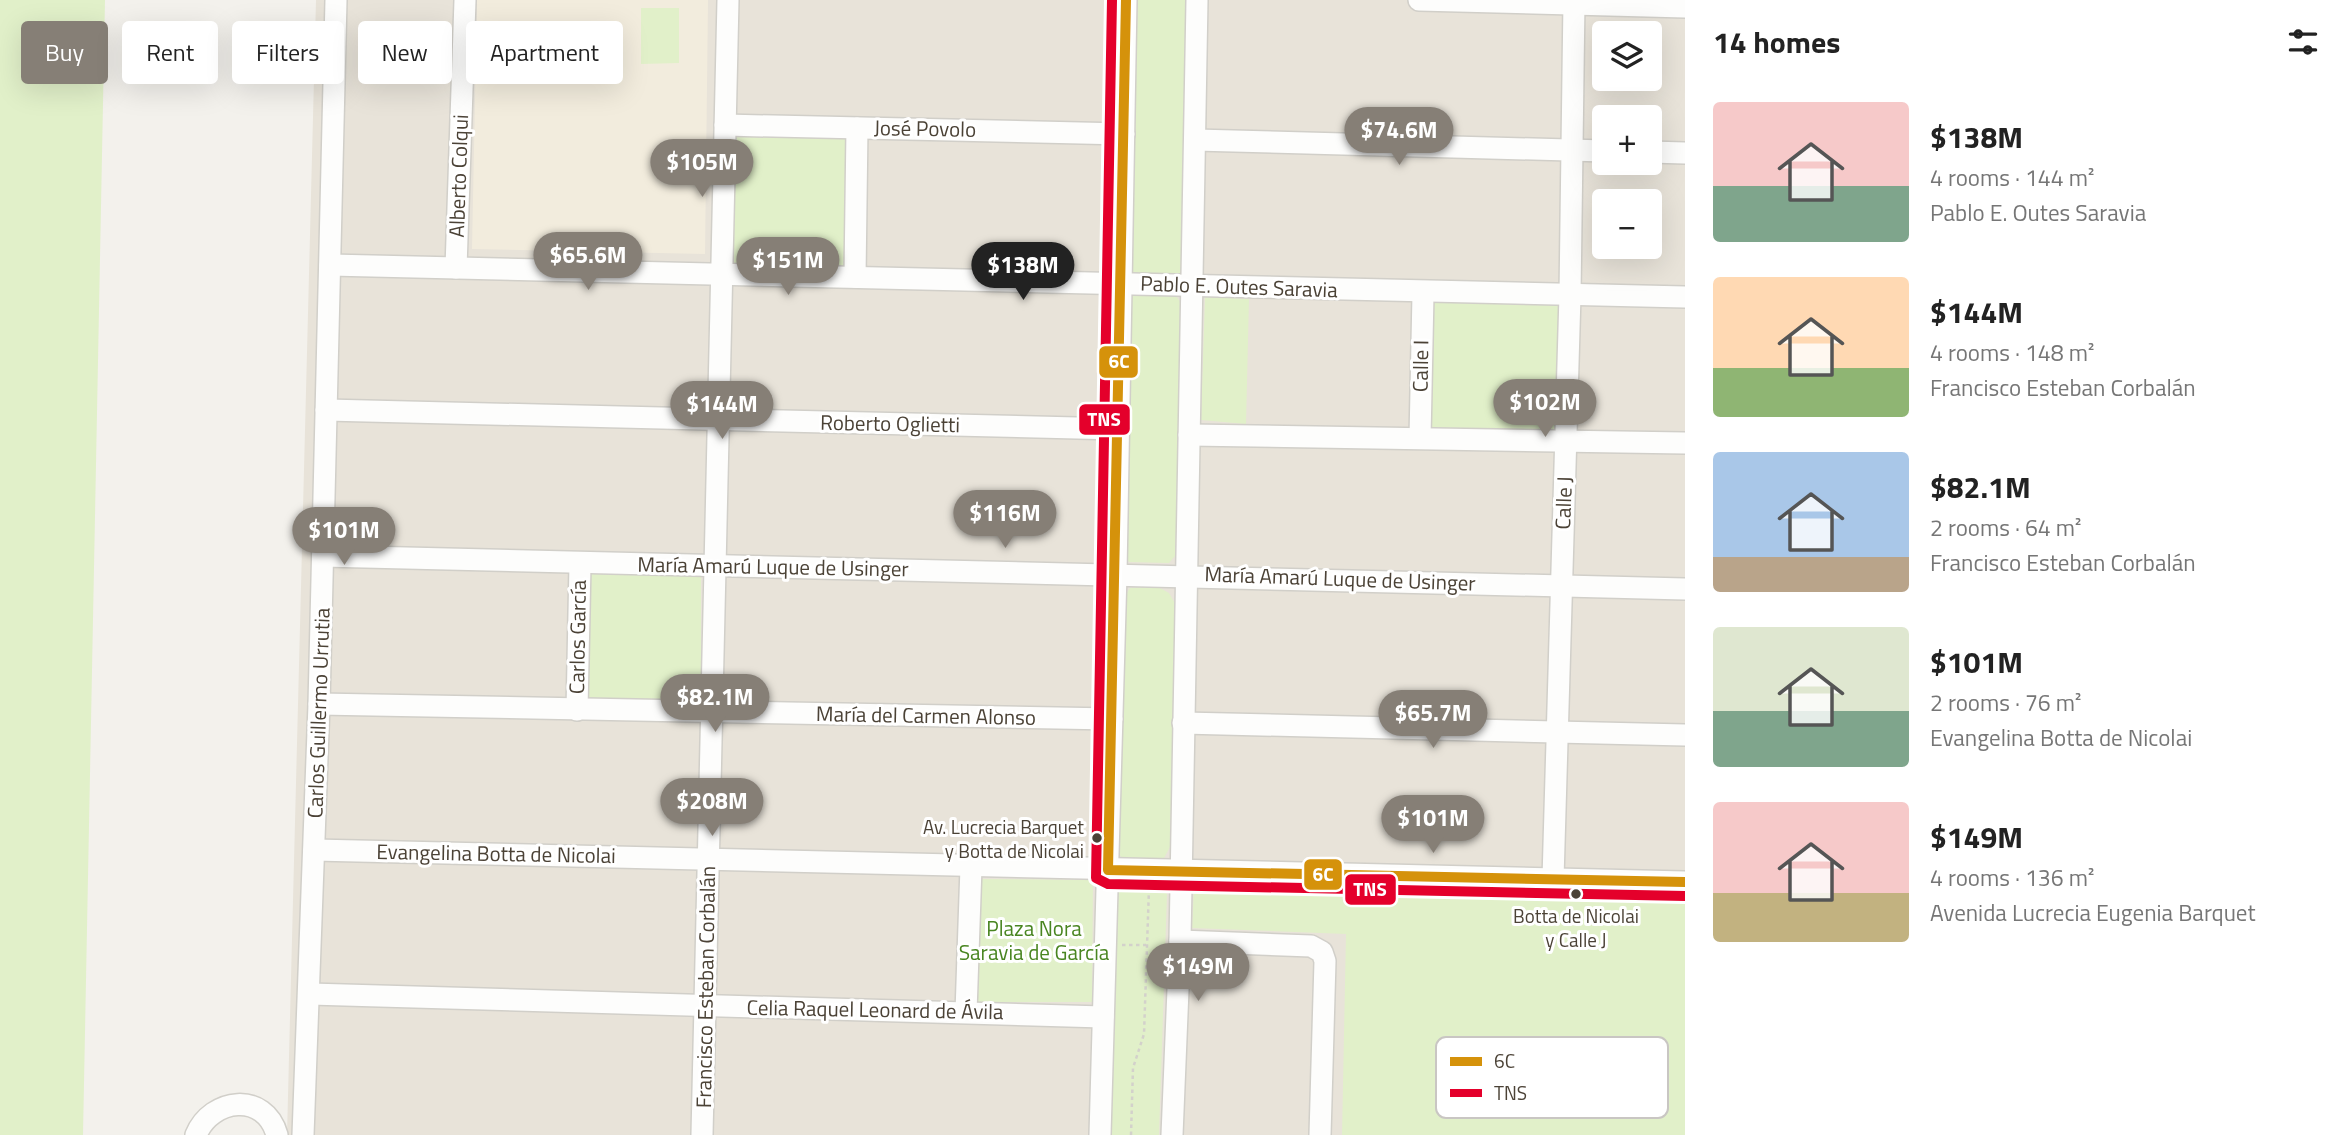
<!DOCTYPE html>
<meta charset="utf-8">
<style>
:root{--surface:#fff;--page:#f6f6f6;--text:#222;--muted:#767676;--accent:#867f76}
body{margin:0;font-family:"Titillium Web",sans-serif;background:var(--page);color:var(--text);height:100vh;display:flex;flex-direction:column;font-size:26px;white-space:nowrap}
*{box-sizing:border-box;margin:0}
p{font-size:23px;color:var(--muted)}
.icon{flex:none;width:38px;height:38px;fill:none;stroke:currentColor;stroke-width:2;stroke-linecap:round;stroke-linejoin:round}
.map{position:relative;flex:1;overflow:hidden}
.panel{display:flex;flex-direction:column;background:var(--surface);width:665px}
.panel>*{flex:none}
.top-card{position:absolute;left:21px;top:21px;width:665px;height:63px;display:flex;gap:14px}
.fabs{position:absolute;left:1592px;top:21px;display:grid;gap:14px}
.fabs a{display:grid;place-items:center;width:70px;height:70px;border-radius:7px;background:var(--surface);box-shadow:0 7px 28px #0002;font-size:35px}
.price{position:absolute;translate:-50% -60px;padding:0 16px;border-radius:24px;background:var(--accent);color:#fff;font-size:23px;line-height:46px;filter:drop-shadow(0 2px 4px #0008)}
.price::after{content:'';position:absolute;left:50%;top:42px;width:21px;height:16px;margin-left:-10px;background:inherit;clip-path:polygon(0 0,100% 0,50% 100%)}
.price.active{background:#222;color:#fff}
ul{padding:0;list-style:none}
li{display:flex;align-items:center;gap:21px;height:175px;padding:0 28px}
li span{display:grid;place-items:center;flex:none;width:196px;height:140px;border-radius:7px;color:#555}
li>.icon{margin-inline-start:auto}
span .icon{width:84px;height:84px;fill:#fffc;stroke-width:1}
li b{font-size:30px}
h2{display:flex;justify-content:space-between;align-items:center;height:84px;padding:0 28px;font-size:30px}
.tag{padding:0 24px;border-radius:7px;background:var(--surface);box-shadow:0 7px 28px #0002;font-size:24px;line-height:63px}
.tag.active{background:var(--accent);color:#fff}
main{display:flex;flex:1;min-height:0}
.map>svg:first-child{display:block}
.residential{fill:#e8e3d9;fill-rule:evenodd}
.education{fill:#f2ecdd}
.green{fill:#e1f0c9}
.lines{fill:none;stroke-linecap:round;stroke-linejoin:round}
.minor-casing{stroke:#d1cfc9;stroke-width:24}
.path{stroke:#d3d1cb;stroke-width:2.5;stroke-dasharray:3.5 3.5;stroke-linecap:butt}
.minor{stroke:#fdfdfc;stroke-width:21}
.bus-1-casing{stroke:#fff;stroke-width:16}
.bus-2-casing{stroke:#fff;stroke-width:16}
.bus-1{stroke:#d5920b;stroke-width:10}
.bus-2{stroke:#e4002b;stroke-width:10}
.bus-dot{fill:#4b4236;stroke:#fff;stroke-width:2.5}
.labels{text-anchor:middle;stroke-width:6;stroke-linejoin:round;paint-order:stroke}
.bus-label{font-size:19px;fill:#4b4236;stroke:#fff;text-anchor:end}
.street-label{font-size:21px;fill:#4b4236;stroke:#fff}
.park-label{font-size:21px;fill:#498521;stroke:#fff}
.key{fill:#fff;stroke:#c9c6c3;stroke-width:2}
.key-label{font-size:19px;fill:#4b4236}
.line-badge{stroke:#fff;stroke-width:2.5}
.badge-label{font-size:19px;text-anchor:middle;font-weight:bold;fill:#fff}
</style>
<main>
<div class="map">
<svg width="1685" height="1135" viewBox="0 0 1685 1135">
<rect width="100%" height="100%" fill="#f3f1ec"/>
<path class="residential" d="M316,0h1369v1135h-1398zM1605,33h45v46h-45zM1605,117h45v46h-45zM1605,201h45v46h-45z"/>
<polygon class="education" points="477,0 708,0 705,254 472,249"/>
<g class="green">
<polygon points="0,0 105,0 83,1135 0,1135"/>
<polygon points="1138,0 1186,0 1181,275 1130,274"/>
<polygon points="641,8 679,8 679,63 641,64"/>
<polygon points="725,125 857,128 855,277 721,274"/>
<polygon points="1134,294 1174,294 1184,306 1175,556 1169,563 1129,562 1122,555 1128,304"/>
<polygon points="1205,297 1249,299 1246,424 1201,420"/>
<polygon points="1430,300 1564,303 1560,434 1426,430"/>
<polygon points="588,569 701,570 701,702 587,701"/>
<polygon points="1156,586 1169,593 1176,605 1170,847 1163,860 1125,861 1114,849 1120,603 1130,588"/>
<polygon points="976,879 1093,880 1092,1002 975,1002"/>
<polygon points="1124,883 1158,884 1167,894 1159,1135 1111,1135 1115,891"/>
<polygon points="1194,886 1685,898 1685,1135 1342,1135 1346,934 1192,928"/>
</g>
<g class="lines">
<g class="minor-casing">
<g id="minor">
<polyline points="1419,0 1685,7"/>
<polyline points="725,125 1124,134"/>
<polyline points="1195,140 1605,151"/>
<polyline points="1650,152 1685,153"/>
<polyline points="330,265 1685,297"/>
<polyline points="456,268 465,0"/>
<polyline points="855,277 857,128"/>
<polyline points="326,410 1118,429"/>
<polyline points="1189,435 1685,443"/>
<polyline points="1420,438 1423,294"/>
<polyline points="323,556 1685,589"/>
<polyline points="319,704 1112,719"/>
<polyline points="577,710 580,564"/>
<polyline points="1183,723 1685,735"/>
<polyline points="314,850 1685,882"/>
<polyline points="1553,879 1570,295 1574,0"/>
<polyline points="1180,941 1311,946 1322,952 1325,961 1320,1135"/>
<polyline points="310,994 1103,1017"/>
<polyline points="966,1012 971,867"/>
<path d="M196,1135c15,-37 69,-44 81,0"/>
<polyline points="303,1135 319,704 336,0"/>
<polyline points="702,1135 728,0"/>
<polyline points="1100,1135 1116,574 1126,0"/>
<polyline points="1172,1135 1180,941 1197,0"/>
</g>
</g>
<g class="path">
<polyline points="1125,890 1163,890"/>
<polyline points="1122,945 1146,945"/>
<polyline points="1131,1135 1133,1068 1144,1034 1149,888"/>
</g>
<use href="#minor" class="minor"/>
<g class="bus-1-casing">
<polyline id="bus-1" points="1126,0 1108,870 1685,882"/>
</g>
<g class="bus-2-casing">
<polyline id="bus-2" points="1112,0 1096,878 1108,884 1685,896"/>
</g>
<use href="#bus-1" class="bus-1"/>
<use href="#bus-2" class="bus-2"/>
</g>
<g class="bus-dot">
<circle cx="1097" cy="838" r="6"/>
<circle cx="1576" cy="894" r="6"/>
</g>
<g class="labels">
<g class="bus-label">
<text x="1084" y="834">Av. Lucrecia Barquet<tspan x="1084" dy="24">y Botta de Nicolai</tspan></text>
<text x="1576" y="923" text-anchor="middle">Botta de Nicolai<tspan x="1576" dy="24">y Calle J</tspan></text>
</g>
<g class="street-label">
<text transform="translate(925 129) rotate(1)" y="7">José Povolo</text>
<text transform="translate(459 176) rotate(-88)" y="7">Alberto Colqui</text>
<text transform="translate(1239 287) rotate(2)" y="7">Pablo E. Outes Saravia</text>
<text transform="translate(1421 366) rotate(-89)" y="7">Calle I</text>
<text transform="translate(890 424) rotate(1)" y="7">Roberto Oglietti</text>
<text transform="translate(1564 503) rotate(-88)" y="7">Calle J</text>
<text transform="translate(773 567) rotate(1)" y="7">María Amarú Luque de Usinger</text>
<text transform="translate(1340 579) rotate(2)" y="7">María Amarú Luque de Usinger</text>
<text transform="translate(578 637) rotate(-89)" y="7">Carlos García</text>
<text transform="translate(319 713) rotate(-88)" y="7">Carlos Guillermo Urrutia</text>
<text transform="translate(926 716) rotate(1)" y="7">María del Carmen Alonso</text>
<text transform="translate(496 854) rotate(1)" y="7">Evangelina Botta de Nicolai</text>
<text transform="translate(706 987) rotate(-89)" y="7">Francisco Esteban Corbalán</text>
<text transform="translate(875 1010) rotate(1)" y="7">Celia Raquel Leonard de Ávila</text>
</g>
<g class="park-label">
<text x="1034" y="936">Plaza Nora<tspan x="1034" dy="24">Saravia de García</tspan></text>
</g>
</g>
<rect x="1436" y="1037" width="232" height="81" rx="10" class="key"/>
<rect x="1450" y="1057" width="32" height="9" fill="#d5920b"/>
<rect x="1450" y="1089" width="32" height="8" fill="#e4002b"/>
<g class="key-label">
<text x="1494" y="1068">6C</text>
<text x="1494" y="1100">TNS</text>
</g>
<g class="line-badge">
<rect x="1098" y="345" width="41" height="34" rx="7" fill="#d5920b"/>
<rect x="1078" y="403" width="53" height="33" rx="7" fill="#e4002b"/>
<rect x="1303" y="858" width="40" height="33" rx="7" fill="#d5920b"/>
<rect x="1344" y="873" width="53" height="33" rx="7" fill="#e4002b"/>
</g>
<g class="badge-label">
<text x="1119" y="368">6C</text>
<text x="1104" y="426">TNS</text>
<text x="1323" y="881">6C</text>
<text x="1370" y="896">TNS</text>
</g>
</svg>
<div class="fabs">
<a><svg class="icon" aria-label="layers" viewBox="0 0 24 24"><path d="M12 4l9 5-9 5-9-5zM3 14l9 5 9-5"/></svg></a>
<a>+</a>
<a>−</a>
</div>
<b class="price" style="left:1399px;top:167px">$74.6M</b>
<b class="price" style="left:702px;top:199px">$105M</b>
<b class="price" style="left:588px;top:292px">$65.6M</b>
<b class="price" style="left:788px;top:297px">$151M</b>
<b class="price active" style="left:1023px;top:302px">$138M</b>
<b class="price" style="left:1545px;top:439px">$102M</b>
<b class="price" style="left:722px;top:441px">$144M</b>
<b class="price" style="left:1005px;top:550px">$116M</b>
<b class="price" style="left:344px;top:567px">$101M</b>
<b class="price" style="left:715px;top:734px">$82.1M</b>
<b class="price" style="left:1433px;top:750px">$65.7M</b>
<b class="price" style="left:712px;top:838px">$208M</b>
<b class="price" style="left:1433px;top:855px">$101M</b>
<b class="price" style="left:1198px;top:1003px">$149M</b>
<div class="top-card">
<a class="tag active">Buy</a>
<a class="tag">Rent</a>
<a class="tag">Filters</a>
<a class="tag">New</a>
<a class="tag">Apartment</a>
</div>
</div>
<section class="panel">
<h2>14 homes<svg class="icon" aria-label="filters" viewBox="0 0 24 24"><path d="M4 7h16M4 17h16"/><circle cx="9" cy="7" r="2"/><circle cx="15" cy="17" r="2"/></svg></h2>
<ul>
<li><span style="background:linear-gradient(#f6c9c9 60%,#7fa58c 0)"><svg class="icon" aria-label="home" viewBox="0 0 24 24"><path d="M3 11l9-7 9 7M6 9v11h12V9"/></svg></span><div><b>$138M</b><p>4 rooms · 144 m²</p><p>Pablo E. Outes Saravia</p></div></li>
<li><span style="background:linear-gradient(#ffd9b3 65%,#8fb573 0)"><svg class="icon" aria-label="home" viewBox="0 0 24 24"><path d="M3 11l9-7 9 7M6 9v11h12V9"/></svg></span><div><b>$144M</b><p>4 rooms · 148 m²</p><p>Francisco Esteban Corbalán</p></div></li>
<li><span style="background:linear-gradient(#a9c7e8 75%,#b9a48a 0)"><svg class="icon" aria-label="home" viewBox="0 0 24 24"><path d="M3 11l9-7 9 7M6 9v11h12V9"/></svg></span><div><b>$82.1M</b><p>2 rooms · 64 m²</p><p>Francisco Esteban Corbalán</p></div></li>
<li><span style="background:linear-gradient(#dfe7d0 60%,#7fa58c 0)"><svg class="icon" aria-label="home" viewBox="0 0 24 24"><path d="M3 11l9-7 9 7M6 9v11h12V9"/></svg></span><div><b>$101M</b><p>2 rooms · 76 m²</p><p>Evangelina Botta de Nicolai</p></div></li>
<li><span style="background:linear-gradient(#f6c9c9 65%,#c2b280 0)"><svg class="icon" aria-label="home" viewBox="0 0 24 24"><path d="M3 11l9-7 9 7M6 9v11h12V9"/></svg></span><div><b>$149M</b><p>4 rooms · 136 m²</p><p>Avenida Lucrecia Eugenia Barquet</p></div></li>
</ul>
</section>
</main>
